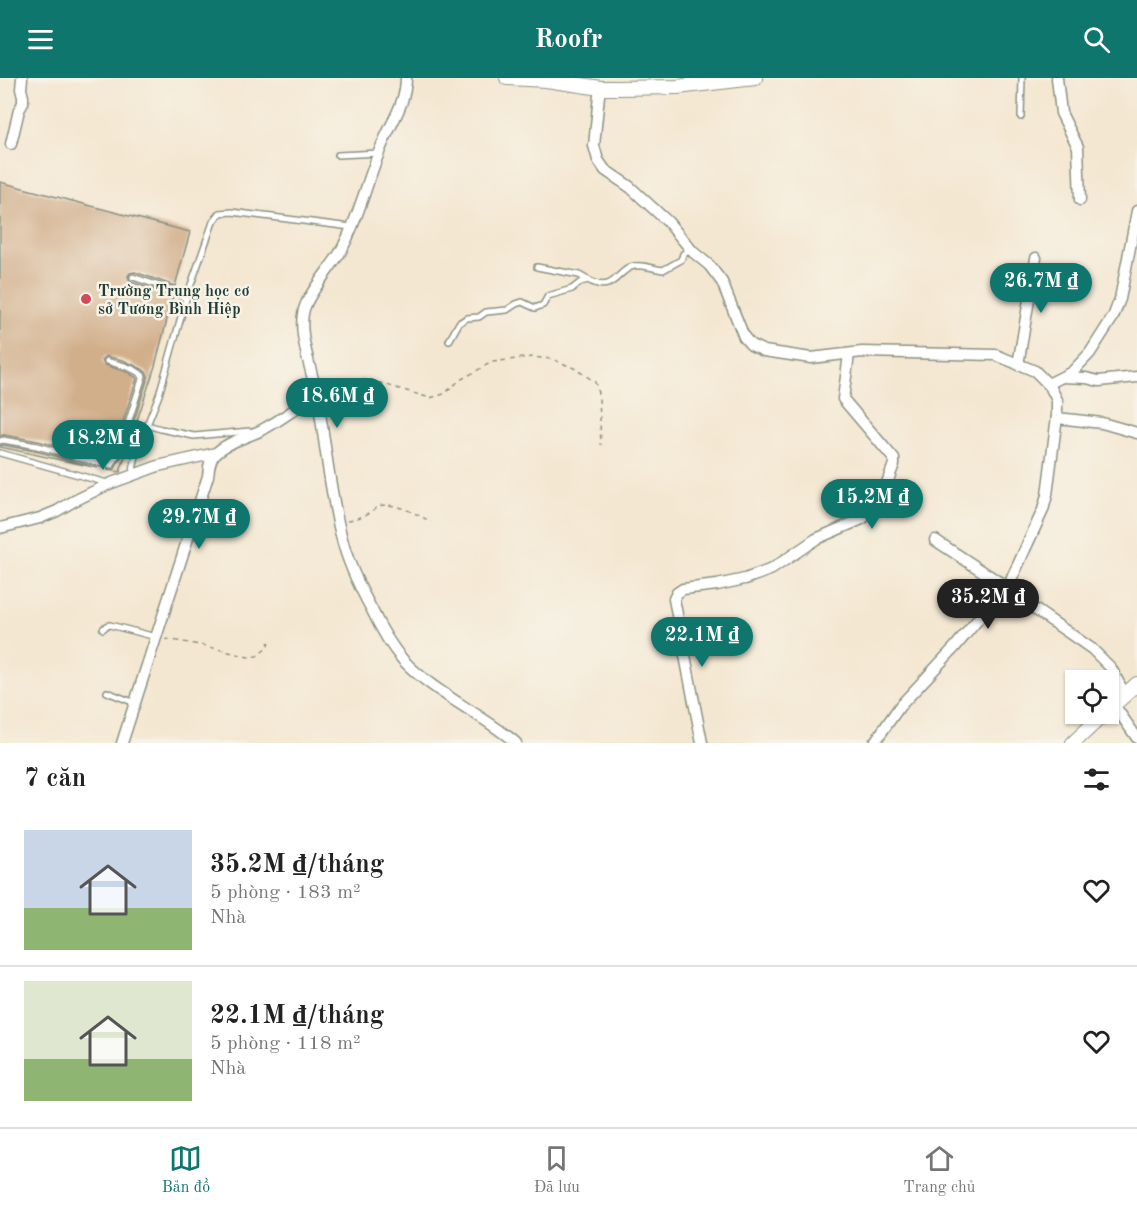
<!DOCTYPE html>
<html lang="vi">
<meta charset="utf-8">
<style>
:root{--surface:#fff;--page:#f2f2f2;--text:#222;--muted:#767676;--line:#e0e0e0;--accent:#0f766e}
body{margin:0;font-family:"Old Standard TT",serif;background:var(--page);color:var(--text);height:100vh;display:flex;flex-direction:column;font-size:22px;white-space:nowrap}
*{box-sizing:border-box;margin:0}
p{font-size:20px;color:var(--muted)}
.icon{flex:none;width:33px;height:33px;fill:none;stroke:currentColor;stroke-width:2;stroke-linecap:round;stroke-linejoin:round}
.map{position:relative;height:665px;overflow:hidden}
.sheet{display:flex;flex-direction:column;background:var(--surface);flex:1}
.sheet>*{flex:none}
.controls{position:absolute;left:1065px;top:592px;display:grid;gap:12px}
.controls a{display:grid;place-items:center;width:54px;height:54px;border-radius:0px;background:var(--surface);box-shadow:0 2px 4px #0004;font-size:30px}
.price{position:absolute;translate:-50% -51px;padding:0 14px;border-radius:21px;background:var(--accent);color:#fff;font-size:20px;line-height:39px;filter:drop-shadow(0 2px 3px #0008)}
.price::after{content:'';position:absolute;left:50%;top:36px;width:18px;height:14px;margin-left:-9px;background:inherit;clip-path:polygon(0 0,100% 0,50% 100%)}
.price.current{background:#222;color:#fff}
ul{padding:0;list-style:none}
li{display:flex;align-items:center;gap:18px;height:150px;padding:0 24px}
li+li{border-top:2px solid var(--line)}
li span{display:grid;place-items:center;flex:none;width:168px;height:120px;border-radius:0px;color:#555}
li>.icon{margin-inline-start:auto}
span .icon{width:72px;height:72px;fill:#fffc;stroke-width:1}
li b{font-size:26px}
h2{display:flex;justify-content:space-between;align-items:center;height:72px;padding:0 24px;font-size:26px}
header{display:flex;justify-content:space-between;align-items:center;height:78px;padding:0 24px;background:var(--accent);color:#fff;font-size:27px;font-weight:700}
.menu{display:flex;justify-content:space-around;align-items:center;height:84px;border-top:2px solid var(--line);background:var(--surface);font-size:16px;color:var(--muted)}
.menu a{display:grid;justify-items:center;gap:3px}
.menu .current{color:var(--accent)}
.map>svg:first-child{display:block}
.building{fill:#d2af8b}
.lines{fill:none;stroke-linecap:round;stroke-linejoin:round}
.service-casing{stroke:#8a9282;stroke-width:8}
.minor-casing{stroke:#8a9282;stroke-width:13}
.tertiary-casing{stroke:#8a9282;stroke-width:16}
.path{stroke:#8a9282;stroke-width:1.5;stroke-dasharray:4.5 4.5;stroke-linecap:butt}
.service{stroke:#fff;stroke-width:5}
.minor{stroke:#fff;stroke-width:10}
.tertiary{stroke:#fff;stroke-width:14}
.poi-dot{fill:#d1495b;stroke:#f7f3e8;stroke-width:2}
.labels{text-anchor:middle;stroke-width:5;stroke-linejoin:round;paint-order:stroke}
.poi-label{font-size:16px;font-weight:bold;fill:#1f3d34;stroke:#f7f3e8;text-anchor:start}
</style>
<header><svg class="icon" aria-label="menu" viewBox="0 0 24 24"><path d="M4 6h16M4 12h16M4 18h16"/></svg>Roofr<svg class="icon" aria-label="search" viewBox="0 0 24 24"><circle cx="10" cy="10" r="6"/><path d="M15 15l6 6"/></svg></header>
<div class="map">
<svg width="1137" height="665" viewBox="0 0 1137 665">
<rect width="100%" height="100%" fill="#f7f3e8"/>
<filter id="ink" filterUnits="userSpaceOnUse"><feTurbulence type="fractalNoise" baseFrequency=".0167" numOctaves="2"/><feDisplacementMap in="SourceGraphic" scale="12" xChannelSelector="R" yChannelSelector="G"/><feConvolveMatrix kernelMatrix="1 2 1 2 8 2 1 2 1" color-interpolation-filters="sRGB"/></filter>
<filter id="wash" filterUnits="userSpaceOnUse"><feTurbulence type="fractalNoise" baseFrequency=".008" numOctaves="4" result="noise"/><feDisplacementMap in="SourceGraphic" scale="24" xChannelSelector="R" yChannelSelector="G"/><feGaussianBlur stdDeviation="1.35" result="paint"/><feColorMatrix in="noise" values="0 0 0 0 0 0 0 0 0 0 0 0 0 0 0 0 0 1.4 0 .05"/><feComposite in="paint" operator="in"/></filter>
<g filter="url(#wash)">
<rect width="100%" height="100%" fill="#f4e7d1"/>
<g id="blocks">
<g class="building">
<polygon points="0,104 190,154 175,208 135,194 130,195 128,198 129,202 131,204 173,218 155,288 120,394 107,392 115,391 123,376 148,299 147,295 142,291 123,282 106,278 102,282 105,287 129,295 137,300 114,372 109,382 38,363 4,357 0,358"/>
<polygon points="3,367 36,373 98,390 0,369 0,368"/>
</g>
</g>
</g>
<g filter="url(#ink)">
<use href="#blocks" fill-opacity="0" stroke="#8a9282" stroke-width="1.5"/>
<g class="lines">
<g class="service-casing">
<g id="service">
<polyline points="1021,39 1022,0"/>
<polyline points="338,77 379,75"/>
<polyline points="537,189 579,197 588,202"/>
<polyline points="133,199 174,213 186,221 159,317 147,347 161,351 194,358 250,353"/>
<polyline points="186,221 213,144 220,135 232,134 351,149"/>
<path d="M449,263l10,-18 8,-5 12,-1 7,-5 21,-2 9,-6 6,-2 13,6 8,-3 5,-9 24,-7 9,-7 7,-2c27,15 28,-10 46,-14 11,-2 18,3 29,4l18,-10 2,-6 8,-6"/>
<polyline points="317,314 349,317 367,321 376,330"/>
<path d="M0,363l3,-1 34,6 69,19h6l7,-13 24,-76c-9,-9 -24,-11 -36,-15"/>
<polyline points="0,375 107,405"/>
<polyline points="132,397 136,378 147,347"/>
<polyline points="103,551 106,548 110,547 156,559"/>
<polyline points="107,614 135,625"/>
</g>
</g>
<g class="minor-casing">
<g id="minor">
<path d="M406,0c0,25 -15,45 -24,67 -15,35 -23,73 -41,106 -10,17 -27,35 -35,53 -12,25 8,70 12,97 8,46 12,93 24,138 6,25 18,49 30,71 8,17 18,35 31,50 32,34 78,53 113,83"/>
<polyline points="1057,0 1061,35 1078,69 1080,122"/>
<polyline points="601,10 599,17 594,68 598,82 605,92 630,109 668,144 693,174 709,187 722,204 744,259 751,267 764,273 811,280 862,274 996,277 1035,293 1050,308 1057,322 1057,338 1047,417 1043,432 1012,500 1010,514 1092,571 1111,590 1125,617"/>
<polyline points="11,66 19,32 23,25 23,19 21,11 22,0"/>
<polyline points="1018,287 1036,180"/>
<polyline points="1063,299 1086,300 1099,303 1137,299"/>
<polyline points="1048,306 1072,294 1090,275 1113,239 1120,221 1137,133"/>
<polyline points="1057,340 1102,345 1137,355"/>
<polyline points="0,450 40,440 57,433 74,423 109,406 158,388 216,375"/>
<polyline points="935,462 1011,512"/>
<polyline points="1114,627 1137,660"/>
<path d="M122,665l86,-267c1,-8 1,-16 7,-22 12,-12 32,-17 47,-24 20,-11 37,-23 55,-38"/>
<polyline points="702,665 674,521 677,515 683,511 717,507 745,501 762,495 772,491 816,461 862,441 870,434 887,405 894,386 894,381 843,321 849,276"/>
<polyline points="874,665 900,628 955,569 990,527 1005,515 1010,514"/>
</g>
</g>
<g class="tertiary-casing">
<g id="tertiary">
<polyline points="507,0 546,2 601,10 616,10 677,9 755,0"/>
<polyline points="1108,632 1137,606"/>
<polyline points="1073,665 1104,636"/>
</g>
</g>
<g class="path">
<polyline points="346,309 355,302 370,302 430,320 444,316 460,302 492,284 532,279 552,281 574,290 595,304 599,319 601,367"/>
<path d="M348,442c8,-1 16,-4 23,-8 3,-2 5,-5 8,-6 14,-5 40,9 52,16"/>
<polyline points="166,561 206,568 248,579 257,578 268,569 269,561"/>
</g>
<use href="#service" class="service"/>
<use href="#minor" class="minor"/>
<use href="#tertiary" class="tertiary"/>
</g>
</g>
<circle class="poi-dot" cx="86" cy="221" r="6"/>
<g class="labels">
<g class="poi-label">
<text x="98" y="218">Trường Trung học cơ<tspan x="98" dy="18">sở Tương Bình Hiệp</tspan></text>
</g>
</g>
</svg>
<div class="controls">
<a><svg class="icon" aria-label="locate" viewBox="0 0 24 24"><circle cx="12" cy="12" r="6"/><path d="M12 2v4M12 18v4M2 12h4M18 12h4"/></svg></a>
</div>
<b class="price" style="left:1041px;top:236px">26.7M ₫</b>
<b class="price" style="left:337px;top:351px">18.6M ₫</b>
<b class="price" style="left:103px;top:393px">18.2M ₫</b>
<b class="price" style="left:872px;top:452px">15.2M ₫</b>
<b class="price" style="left:199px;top:472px">29.7M ₫</b>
<b class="price current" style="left:988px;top:552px">35.2M ₫</b>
<b class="price" style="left:702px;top:590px">22.1M ₫</b>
</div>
<section class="sheet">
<h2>7 căn<svg class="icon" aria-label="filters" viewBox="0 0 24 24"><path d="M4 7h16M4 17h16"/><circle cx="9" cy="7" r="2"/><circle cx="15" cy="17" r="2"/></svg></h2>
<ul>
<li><span style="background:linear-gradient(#c9d6e8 65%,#8fb573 0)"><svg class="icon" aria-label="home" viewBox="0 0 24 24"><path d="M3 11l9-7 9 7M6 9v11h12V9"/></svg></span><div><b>35.2M ₫/tháng</b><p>5 phòng · 183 m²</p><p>Nhà</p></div><svg class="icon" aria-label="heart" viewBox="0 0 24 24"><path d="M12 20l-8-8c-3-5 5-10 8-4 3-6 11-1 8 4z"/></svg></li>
<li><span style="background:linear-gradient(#dfe7d0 65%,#8fb573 0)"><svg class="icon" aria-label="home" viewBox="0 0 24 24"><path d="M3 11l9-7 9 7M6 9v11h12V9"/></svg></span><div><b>22.1M ₫/tháng</b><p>5 phòng · 118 m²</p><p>Nhà</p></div><svg class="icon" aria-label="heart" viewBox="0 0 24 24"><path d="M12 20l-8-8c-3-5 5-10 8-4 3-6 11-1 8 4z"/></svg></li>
</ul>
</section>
<nav class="menu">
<a class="current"><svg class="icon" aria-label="map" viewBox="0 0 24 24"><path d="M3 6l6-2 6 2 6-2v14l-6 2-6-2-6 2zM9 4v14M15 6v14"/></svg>Bản đồ</a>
<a><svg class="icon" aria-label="saved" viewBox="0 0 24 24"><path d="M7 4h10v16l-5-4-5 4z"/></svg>Đã lưu</a>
<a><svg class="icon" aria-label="home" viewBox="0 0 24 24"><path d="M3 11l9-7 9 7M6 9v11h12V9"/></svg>Trang chủ</a>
</nav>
